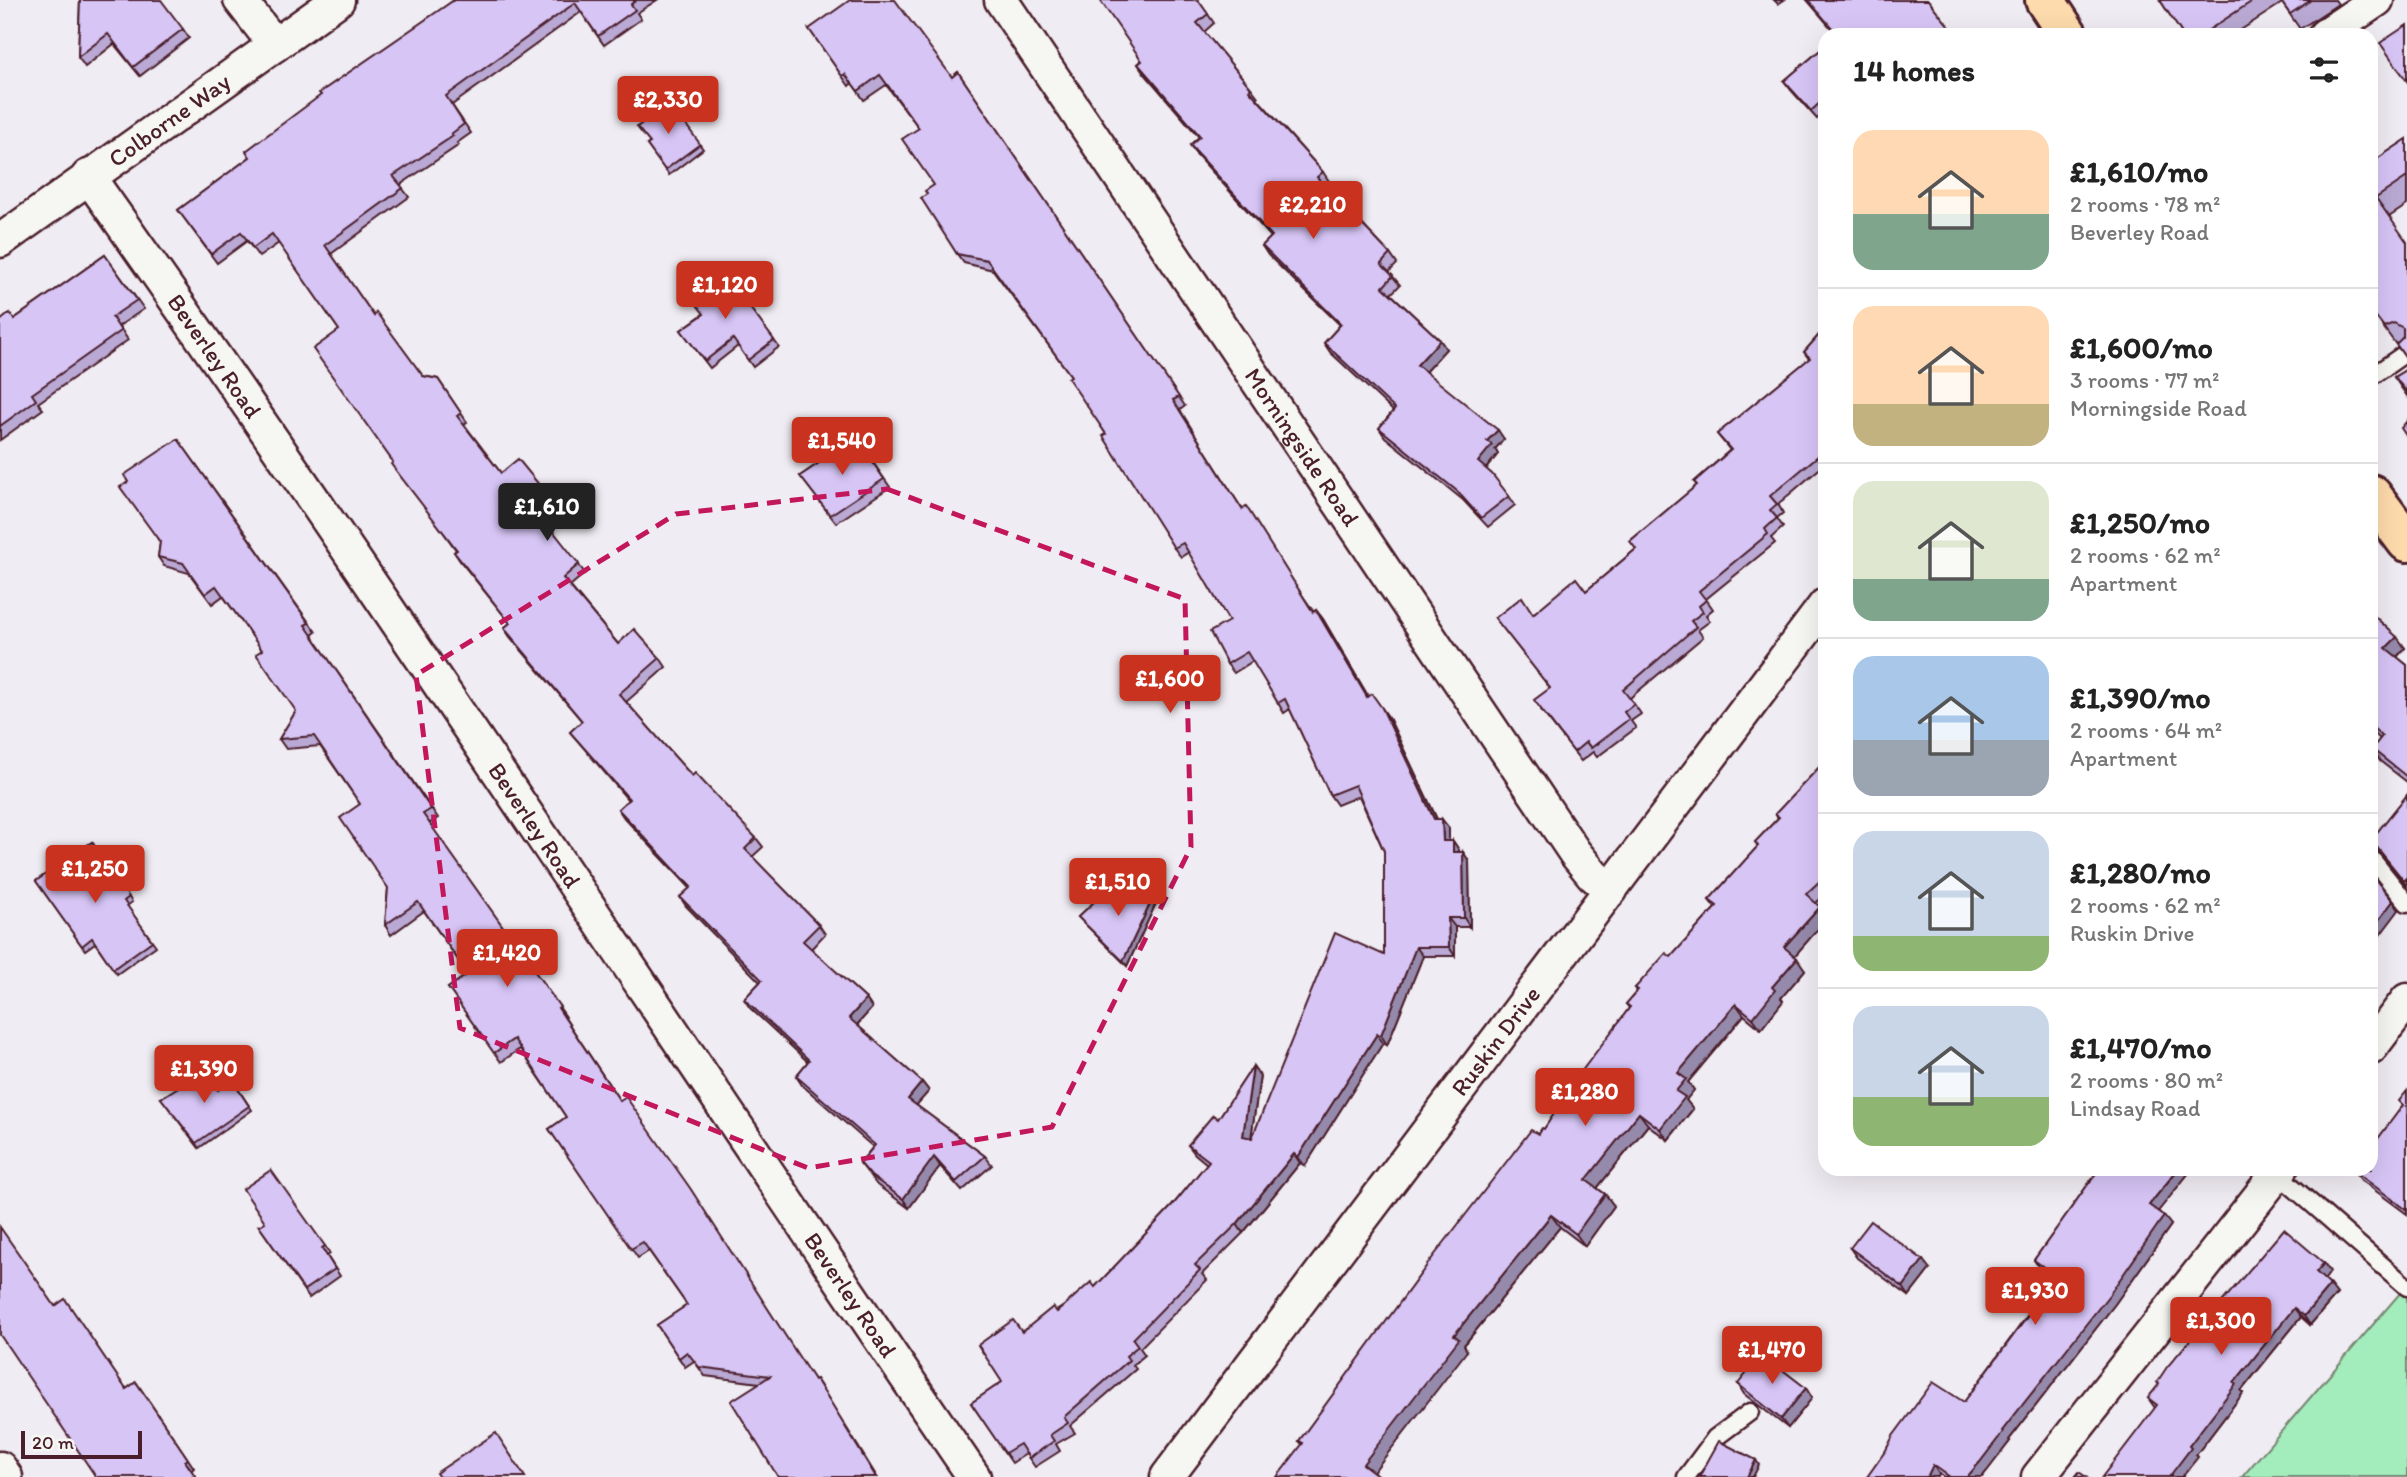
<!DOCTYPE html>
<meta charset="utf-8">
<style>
:root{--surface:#fff;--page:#f2f2f2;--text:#222;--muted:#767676;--line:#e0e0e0;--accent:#c8321e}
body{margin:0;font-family:Itim,sans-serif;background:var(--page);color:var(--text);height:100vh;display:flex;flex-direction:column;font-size:26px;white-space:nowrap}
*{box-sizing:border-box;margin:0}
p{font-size:23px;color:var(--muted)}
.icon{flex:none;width:38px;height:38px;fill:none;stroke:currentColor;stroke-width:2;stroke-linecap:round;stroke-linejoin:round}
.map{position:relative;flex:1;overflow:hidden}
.side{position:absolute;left:1818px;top:28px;width:560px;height:1148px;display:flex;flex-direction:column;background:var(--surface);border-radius:21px;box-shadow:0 7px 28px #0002}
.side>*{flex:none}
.scale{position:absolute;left:21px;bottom:18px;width:121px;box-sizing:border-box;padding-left:7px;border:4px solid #4a1f2b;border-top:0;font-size:19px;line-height:24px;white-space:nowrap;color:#4a1f2b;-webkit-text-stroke:5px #f6f6f2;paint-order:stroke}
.price{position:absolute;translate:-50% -60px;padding:0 16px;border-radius:7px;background:var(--accent);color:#fff;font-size:23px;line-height:46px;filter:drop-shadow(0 2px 4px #0008)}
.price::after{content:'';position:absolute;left:50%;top:42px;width:21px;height:16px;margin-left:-10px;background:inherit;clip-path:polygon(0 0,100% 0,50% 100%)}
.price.selected{background:#222;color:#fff}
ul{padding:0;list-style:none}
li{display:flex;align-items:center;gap:21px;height:175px;padding:0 35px}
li+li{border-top:2px solid var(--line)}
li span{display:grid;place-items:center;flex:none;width:196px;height:140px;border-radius:21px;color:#555}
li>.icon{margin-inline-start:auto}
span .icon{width:84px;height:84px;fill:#fffc;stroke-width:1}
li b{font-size:30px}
h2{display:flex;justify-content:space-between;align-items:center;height:84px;padding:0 35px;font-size:30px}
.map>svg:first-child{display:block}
.green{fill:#a3ecbb;stroke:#768673;stroke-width:2}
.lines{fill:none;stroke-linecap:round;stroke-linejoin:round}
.lane-casing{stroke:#4a1f2b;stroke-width:21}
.street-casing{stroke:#4a1f2b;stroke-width:37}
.primary-casing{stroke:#4a1f2b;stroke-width:44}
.lane{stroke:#f6f6f2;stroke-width:16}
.street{stroke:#f6f6f2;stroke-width:32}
.primary{stroke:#fedbac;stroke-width:38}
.wall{fill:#b9a9d4;stroke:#4a1f2b;stroke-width:2}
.shaded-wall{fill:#968aac;stroke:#4a1f2b;stroke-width:2}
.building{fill:#d7c5f6;stroke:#4a1f2b;stroke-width:2}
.marked{fill:none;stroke:#c2185b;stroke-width:5;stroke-dasharray:14 9;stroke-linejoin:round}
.labels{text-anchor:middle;stroke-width:7;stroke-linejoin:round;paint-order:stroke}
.street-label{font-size:24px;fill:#4a1f2b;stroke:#f6f6f2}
</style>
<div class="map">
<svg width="2407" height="1477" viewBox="0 0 2407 1477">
<rect width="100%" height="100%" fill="#f0ecf3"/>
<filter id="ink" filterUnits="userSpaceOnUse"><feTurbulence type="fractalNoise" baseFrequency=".0143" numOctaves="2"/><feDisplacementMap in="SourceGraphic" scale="14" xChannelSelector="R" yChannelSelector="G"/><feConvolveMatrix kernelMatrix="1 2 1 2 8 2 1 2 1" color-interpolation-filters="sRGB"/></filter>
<g filter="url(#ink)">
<polygon class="green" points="2407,1285 2407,1477 2242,1477"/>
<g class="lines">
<g class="lane-casing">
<g id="lane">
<polyline points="2371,377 2407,352"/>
<polyline points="2371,858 2407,903"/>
<polyline points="2278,1174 2407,1287"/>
<polyline points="1686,1477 1715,1438 1750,1412"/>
</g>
</g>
<g class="street-casing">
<g id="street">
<polyline points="240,0 275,45"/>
<path id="s1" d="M1001,0l574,853 18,22 18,15"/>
<polyline points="2325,35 2377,0"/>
<path id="s2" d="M88,176c304,428 590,868 886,1301"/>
<path id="s3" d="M0,241l338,-241"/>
<polyline points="2371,1048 2407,1000"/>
<polyline points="0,1468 6,1477"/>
<path id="s4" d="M1167,1477l658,-872"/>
<polyline points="2038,1477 2281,1169"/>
</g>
</g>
<g class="primary-casing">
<g id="primary">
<polyline points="2045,0 2068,35"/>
<polyline points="2371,494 2407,542"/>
</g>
</g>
<use href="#lane" class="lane"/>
<use href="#street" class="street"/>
<use href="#primary" class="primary"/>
</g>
<g class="wall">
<polygon points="80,0 183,29 189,38 140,76 114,44 85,67 78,57"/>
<polygon points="454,0 657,0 637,13 641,19 604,45 581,12 452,105 471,133 457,143 459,145 400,185 409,197 331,254 374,316 423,376 438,379 467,422 464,424 501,473 541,487 547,496 533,506 585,573 570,586 618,644 660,658 666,667 626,702 692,776 756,838 763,847 752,857 819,925 825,934 811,949 866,999 872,1008 857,1025 922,1082 929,1091 916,1105 985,1156 992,1165 962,1191 940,1166 909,1208 877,1185 860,1163 873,1147 802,1085 796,1076 808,1062 750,1008 744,999 760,982 686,906 680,897 690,888 624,818 618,809 628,800 577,740 570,732 582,721 510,637 504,628 510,623 460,561 454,552 456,550 393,462 339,330 279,243 259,257 247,241 217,263 178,210 250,157"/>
<polygon points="1198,0 1214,23 1204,32 1251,88 1258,97 1257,98 1323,172 1329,181 1325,185 1390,254 1397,264 1389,272 1400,285 1391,294 1440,340 1446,349 1425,372 1504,439 1495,449 1498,454 1486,469 1509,496 1515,505 1488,527 1463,500 1385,437 1379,428 1393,411 1330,352 1324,343 1340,325 1268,255 1262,246 1271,237 1196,154 1190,145 1199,137 1144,73 1138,64"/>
<polygon points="1774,0 1784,0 1778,4"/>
<polygon points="1807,0 1928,0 1956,35 1837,35"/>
<polygon points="2160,0 2335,0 2338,4 2300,29 2282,3 2233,35 2183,35"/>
<polygon points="809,29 952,77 958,72 1185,406 1180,410 1242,509 1314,612 1316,610 1323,619 1368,696 1389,718 1437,819 1449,828 1449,841 1453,841 1459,850 1459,852 1463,852 1469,861 1470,927 1455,927 1455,956 1423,956 1387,1045 1383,1043 1305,1166 1300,1163 1243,1233 1202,1274 1207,1280 1140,1348 1145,1355 1133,1365 1136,1369 1070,1426 1075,1433 1056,1444 1060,1451 1035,1467 1026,1454 1012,1463 971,1403 1002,1382 1022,1332 1095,1287 1172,1206 1207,1164 1195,1154 1188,1145 1218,1119 1253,1066 1260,1076 1251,1138 1252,1138 1384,955 1384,851 1359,796 1337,805 1330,795 1290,709 1284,713 1253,661 1234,673 1227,664 1229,621 1189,552 1181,557 1174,548 1071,376 993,270 964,263 957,254 927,194 934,185 919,128 886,85 864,100 852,83 849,86"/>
<polygon points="1825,46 1825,112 1817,119 1791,90 1784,81"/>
<polygon points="670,103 703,149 669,175 647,145 649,143"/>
<polygon points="2407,139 2407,205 2389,217 2407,360 2371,310 2371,163"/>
<polygon points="105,255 144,309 119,326 128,340 38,403 43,409 0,440 0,321 14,319"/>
<polygon points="724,273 779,347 753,367 738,346 710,368 681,330 703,314"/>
<polygon points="1825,328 1825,464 1778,504 1783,513 1777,518 1783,527 1771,538 1775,543 1706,599 1713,609 1706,615 1710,621 1698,630 1703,637 1630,698 1641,714 1631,721 1636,728 1597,757 1593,752 1581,761 1541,710 1550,688 1495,618 1533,613 1586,591 1636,549 1630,541 1697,485 1694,482 1730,450 1717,434 1809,359 1804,352"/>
<polygon points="2407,369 2407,396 2394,377"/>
<polygon points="856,438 890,487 836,523 800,476"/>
<polygon points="178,439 316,632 312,635 438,818 429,824 566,1017 565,1018 620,1101 814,1380 816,1379 822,1388 877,1477 778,1477 759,1383 705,1376 694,1361 685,1367 657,1325 687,1305 649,1251 638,1258 549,1129 566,1117 520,1049 501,1062 448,988 468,974 424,911 391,935 385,925 388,888 360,804 320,746 286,749 279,739 296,711 262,650 223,596 212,604 189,573 164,566 158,557 160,543 128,482"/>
<polygon points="2371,613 2405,648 2397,657 2407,665 2407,782 2380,761 2372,749 2380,739 2371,730"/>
<polygon points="1825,761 1825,895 1816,903 1825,921 1794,956 1805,970 1781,998 1783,1001 1761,1029 1744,1015 1688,1082 1694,1090 1686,1100 1693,1109 1668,1140 1648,1125 1597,1188 1605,1194 1614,1206 1585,1246 1560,1227 1464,1345 1467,1351 1302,1444 1299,1441 1538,1134 1544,1129 1629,1008 1626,1004 1637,991 1635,988 1671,957 1715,908 1709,900 1758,846 1755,842 1778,818 1775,814"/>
<polygon points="2407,795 2407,886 2371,840"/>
<polygon points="92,842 132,902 127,906 156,946 117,974 95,943 85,950 36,881"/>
<polygon points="1114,883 1124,901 1160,883 1163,888 1127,966 1078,917"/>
<polygon points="232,1080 252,1110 199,1148 161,1098 218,1090"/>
<polygon points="2407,1091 2407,1214 2361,1180 2354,1171 2403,1106"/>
<polygon points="2099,1169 2192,1169 2158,1211 2171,1225 2115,1304 2009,1440 2010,1441 1982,1477 1944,1477 1939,1474 1938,1477 1867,1477 1964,1402 2054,1279 2040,1269 2034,1260"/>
<polygon points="259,1226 325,1246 330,1254 327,1256 340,1276 309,1298"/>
<polygon points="1850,1248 1930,1269 1909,1296 1857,1258"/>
<polygon points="2324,1263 2330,1272 2324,1279 2337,1294 2310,1325 2301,1317 2241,1391 2243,1393 2196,1455 2198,1457 2155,1408 2148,1398 2159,1385 2157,1382"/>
<polygon points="55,1306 127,1389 136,1382 194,1468 192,1470"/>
<polygon points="1738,1384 1812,1398 1788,1428 1744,1394"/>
</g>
<g class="shaded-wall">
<polygon points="1440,340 1446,349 1423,374 1417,365"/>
<polygon points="1498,430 1504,439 1495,449 1498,454 1484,471 1478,462 1487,441"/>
<polygon points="1316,610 1323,619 1374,706 1367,697"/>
<polygon points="2397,637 2405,648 2394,660 2386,648"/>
<polygon points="1382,708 1389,718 1441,828 1434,819"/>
<polygon points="1442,819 1449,828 1449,850 1443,841"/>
<polygon points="1453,841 1459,850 1460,861 1453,852"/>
<polygon points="1463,852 1469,861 1470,927 1464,918"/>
<polygon points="1160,883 1163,888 1127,966 1123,961"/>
<polygon points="2393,901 2399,910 2371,947 2371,930"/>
<polygon points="1820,907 1825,914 1825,921 1792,959 1784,947"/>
<polygon points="1448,918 1455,927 1455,956 1449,947"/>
<polygon points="1416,947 1423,956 1387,1045 1381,1035"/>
<polygon points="1797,958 1805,970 1781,998 1783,1001 1761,1029 1753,1018 1772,987"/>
<polygon points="866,999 872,1008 855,1027 849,1018"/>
<polygon points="1736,1004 1744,1015 1688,1082 1694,1090 1686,1100 1693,1109 1668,1140 1660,1129 1676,1091 1678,1073"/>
<polygon points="1377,1034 1383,1043 1305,1166 1298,1157"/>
<polygon points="1253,1066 1260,1076 1250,1145 1243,1136"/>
<polygon points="922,1082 929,1091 914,1108 908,1099"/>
<polygon points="1639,1113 1648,1125 1594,1192 1586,1180"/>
<polygon points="1294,1154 1300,1163 1243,1233 1237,1224"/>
<polygon points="934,1157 940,1166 909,1208 903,1199"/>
<polygon points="2178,1169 2192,1169 2156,1214 2149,1205"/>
<polygon points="1605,1194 1614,1206 1585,1246 1576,1234"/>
<polygon points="1551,1215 1560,1227 1464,1345 1467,1351 1371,1475 1363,1464 1454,1335"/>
<polygon points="2164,1216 2171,1225 2115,1304 2009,1440 2010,1441 1987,1471 1982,1477 1967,1477"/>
<polygon points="1923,1260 1930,1269 1909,1296 1903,1287"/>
<polygon points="2324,1263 2330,1272 2323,1282 2316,1272"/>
<polygon points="2330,1285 2337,1294 2310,1325 2304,1316"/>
<polygon points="2294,1308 2301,1317 2241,1391 2243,1393 2196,1455 2198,1457 2182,1477 2169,1477 2189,1446 2234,1383"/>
<polygon points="1806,1388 1812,1398 1788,1428 1781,1419"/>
<polygon points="1756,1460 1759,1465 1753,1477 1747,1477"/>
<polygon points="1933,1465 1939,1474 1938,1477 1927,1477"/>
</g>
<g class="building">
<polygon points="80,0 161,0 183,29 133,67 108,34 78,57"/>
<polygon points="454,0 637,0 631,4 635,10 598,36 575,3 446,96 464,124 451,134 453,136 393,176 403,188 325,245 374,316 376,312 423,376 438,379 461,413 457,416 501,473 518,459 541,487 527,498 579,564 563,578 618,644 634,629 660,658 619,694 692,776 695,773 756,838 745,849 819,925 803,941 866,999 849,1018 922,1082 908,1099 985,1156 956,1182 934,1157 903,1199 871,1176 860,1163 875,1145 796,1076 809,1060 744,999 762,980 680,897 691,887 618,809 629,799 570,732 582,721 504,628 510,623 454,552 457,550 391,464 393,462 313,349 339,330 272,234 253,248 241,232 211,254 178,210 250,157 246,151 321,95 319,93"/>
<polygon points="850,0 895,0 952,77 958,72 1179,397 1173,400 1242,509 1246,506 1313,612 1316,610 1367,697 1372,694 1382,708 1434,819 1442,819 1443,841 1453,841 1453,852 1463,852 1464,918 1448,918 1449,947 1416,947 1381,1035 1377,1034 1298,1157 1294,1154 1237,1224 1195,1265 1200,1270 1133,1339 1138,1346 1126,1356 1129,1360 1064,1417 1068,1423 1050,1435 1054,1441 1029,1458 1020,1444 1005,1453 971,1403 1002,1382 978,1345 1013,1320 1022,1332 1053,1307 1057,1312 1091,1282 1095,1287 1172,1206 1209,1161 1188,1145 1213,1115 1218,1119 1253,1066 1243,1136 1252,1138 1335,933 1384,955 1384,851 1355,785 1330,795 1285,699 1278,703 1247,652 1227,664 1210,632 1229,621 1183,543 1174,548 1103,436 1106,434 1068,378 1071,376 987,260 957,254 921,198 927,194 925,191 934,185 902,139 919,128 880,75 858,91 845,74 842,76 809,29"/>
<polygon points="1100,0 1198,0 1208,14 1197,23 1251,88 1249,90 1323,172 1317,177 1390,254 1381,264 1393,276 1383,287 1440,340 1417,365 1498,430 1487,441 1492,445 1478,462 1492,474 1509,496 1481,518 1457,491 1379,428 1395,409 1324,343 1341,324 1262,246 1272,236 1190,145 1200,136 1138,64 1142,61"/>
<polygon points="1808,0 1928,0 1956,35 1838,35"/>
<polygon points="2160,0 2254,0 2201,35 2183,35"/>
<polygon points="2280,0 2311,0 2290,14"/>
<polygon points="2407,25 2407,81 2380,43"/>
<polygon points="1825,46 1825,98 1811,111 1784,81"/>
<polygon points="670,103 700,144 665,170 647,145 650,143 637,127"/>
<polygon points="2407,139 2407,177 2376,198 2407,242 2407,360 2396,344 2403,337 2403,328 2394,323 2384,327 2371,310 2371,163"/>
<polygon points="105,255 137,300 112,317 121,331 32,394 36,400 0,426 0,321 10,313 14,319"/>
<polygon points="724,273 774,340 748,360 733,339 705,361 681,330 704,314 690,296"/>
<polygon points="1825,328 1825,450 1770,496 1777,504 1770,510 1777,518 1765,529 1768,534 1699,591 1706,600 1699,606 1703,612 1691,621 1696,627 1623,690 1634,704 1624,712 1629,719 1591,748 1586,742 1574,752 1534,700 1550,688 1495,618 1522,597 1533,614 1576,578 1586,591 1636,549 1630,541 1697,485 1694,482 1731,450 1717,434 1810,358 1804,352"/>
<polygon points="2407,369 2407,392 2394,377"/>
<polygon points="2407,421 2407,437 2401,428"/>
<polygon points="856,438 884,479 830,515 800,476"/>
<polygon points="178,439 309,623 305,625 431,809 423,814 560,1007 558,1008 620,1101 626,1097 690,1188 814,1380 816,1379 876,1477 778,1477 731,1401 770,1376 699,1367 687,1352 679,1358 657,1325 687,1305 643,1242 631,1249 549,1129 566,1117 514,1039 494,1053 448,988 468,974 418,902 385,925 388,888 340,818 360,804 314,736 279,739 296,711 256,654 262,650 216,586 205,594 183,563 158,557 160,542 120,487 128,482 124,475"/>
<polygon points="2371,613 2397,637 2386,648 2407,665 2407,777 2372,749 2382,736 2371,726"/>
<polygon points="1825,761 1825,876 1806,894 1820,907 1784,947 1797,958 1772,987 1775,990 1753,1018 1736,1004 1678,1073 1686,1079 1676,1091 1685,1097 1660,1129 1639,1113 1586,1180 1605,1194 1576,1234 1551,1215 1454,1335 1459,1339 1363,1464 1380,1477 1277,1477 1303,1443 1299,1441 1433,1257 1531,1130 1538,1134 1542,1128 1544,1129 1584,1068 1630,1007 1626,1004 1638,990 1635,988 1666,953 1671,957 1717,906 1709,900 1758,846 1755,842 1779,817 1775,814"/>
<polygon points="2407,795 2407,881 2406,879 2404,881 2371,840"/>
<polygon points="92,842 129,897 124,901 152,941 113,969 92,938 82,946 36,881"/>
<polygon points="2371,874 2393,901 2371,930"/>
<polygon points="1114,883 1123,901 1160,883 1123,961 1078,917"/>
<polygon points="205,1070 218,1090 232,1080 249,1106 196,1143 161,1098"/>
<polygon points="2407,1091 2407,1210 2354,1171 2356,1169 2371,1169 2371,1148 2403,1105 2399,1101"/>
<polygon points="2099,1169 2178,1169 2149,1205 2164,1216 2109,1295 2002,1431 2003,1432 1980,1462 1967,1477 1950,1477 1933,1465 1927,1477 1867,1477 1886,1450 1893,1436 1933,1382 1964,1402 2057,1277 2034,1260"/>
<polygon points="271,1170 325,1246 322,1248 335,1269 304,1290 259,1226 265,1222 243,1189"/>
<polygon points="1871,1221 1923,1260 1903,1287 1850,1248"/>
<polygon points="0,1227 55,1306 65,1299 126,1389 136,1382 188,1459 185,1461 196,1477 96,1477 0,1335"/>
<polygon points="2284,1229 2324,1263 2316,1272 2330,1285 2304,1316 2294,1308 2234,1383 2236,1384 2189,1446 2191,1448 2169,1477 2102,1477 2157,1405 2148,1398 2159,1384 2157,1382 2167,1367"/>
<polygon points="1762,1354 1806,1388 1781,1419 1738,1384"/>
<polygon points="496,1433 525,1477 439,1477 436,1473"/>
<polygon points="1719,1441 1756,1460 1747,1477 1699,1477"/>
<polygon points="2079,1472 2086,1477 2075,1477"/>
</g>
</g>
<path class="marked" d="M887,489l298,110 6,248 -139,280 -244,41 -348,-140 -44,-353 260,-161z"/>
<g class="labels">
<g class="street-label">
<text dy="8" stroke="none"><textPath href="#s3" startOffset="208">Colborne Way</textPath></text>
<text dy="8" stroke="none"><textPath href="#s2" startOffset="220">Beverley Road</textPath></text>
<text dy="8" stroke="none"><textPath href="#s1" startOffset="539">Morningside Road</textPath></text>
<text dy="8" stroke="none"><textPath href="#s2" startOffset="788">Beverley Road</textPath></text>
<text dy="8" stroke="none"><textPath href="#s4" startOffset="546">Ruskin Drive</textPath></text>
<text dy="8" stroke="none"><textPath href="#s2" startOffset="1354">Beverley Road</textPath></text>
</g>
</g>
</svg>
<div class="scale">20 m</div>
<b class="price" style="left:668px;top:136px">£2,330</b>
<b class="price" style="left:1313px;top:241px">£2,210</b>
<b class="price" style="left:725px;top:321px">£1,120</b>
<b class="price" style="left:842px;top:477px">£1,540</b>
<b class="price selected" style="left:547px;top:543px">£1,610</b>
<b class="price" style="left:1170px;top:715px">£1,600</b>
<b class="price" style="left:95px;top:905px">£1,250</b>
<b class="price" style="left:1118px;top:918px">£1,510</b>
<b class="price" style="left:507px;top:989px">£1,420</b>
<b class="price" style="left:204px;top:1105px">£1,390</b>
<b class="price" style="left:1585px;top:1128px">£1,280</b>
<b class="price" style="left:2035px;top:1327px">£1,930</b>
<b class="price" style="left:2221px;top:1357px">£1,300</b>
<b class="price" style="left:1772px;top:1386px">£1,470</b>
<section class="side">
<h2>14 homes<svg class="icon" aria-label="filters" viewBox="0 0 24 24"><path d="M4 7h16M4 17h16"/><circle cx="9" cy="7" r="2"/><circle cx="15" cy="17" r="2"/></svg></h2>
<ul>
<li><span style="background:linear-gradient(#ffd9b3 60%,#7fa58c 0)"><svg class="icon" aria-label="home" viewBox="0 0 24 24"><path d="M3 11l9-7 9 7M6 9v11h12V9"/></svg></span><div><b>£1,610/mo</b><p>2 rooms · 78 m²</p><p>Beverley Road</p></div></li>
<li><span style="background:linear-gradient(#ffd9b3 70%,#c2b280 0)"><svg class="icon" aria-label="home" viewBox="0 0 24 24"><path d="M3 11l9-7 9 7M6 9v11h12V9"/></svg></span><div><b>£1,600/mo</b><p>3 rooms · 77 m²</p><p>Morningside Road</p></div></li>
<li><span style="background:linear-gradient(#dfe7d0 70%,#7fa58c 0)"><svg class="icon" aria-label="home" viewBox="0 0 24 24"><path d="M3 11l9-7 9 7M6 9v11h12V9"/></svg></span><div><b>£1,250/mo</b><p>2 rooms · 62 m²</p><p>Apartment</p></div></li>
<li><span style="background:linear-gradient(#a9c7e8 60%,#9aa5b1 0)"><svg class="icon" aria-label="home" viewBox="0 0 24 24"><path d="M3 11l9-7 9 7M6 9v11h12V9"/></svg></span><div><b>£1,390/mo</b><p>2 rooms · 64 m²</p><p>Apartment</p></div></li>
<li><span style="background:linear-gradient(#c9d6e8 75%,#8fb573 0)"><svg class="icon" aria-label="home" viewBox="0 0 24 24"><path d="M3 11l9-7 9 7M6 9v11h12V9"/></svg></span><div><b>£1,280/mo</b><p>2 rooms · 62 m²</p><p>Ruskin Drive</p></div></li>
<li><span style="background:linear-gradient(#c9d6e8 65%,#8fb573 0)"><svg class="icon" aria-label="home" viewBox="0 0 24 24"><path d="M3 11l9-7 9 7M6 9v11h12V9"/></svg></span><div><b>£1,470/mo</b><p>2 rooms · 80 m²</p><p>Lindsay Road</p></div></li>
</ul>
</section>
</div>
